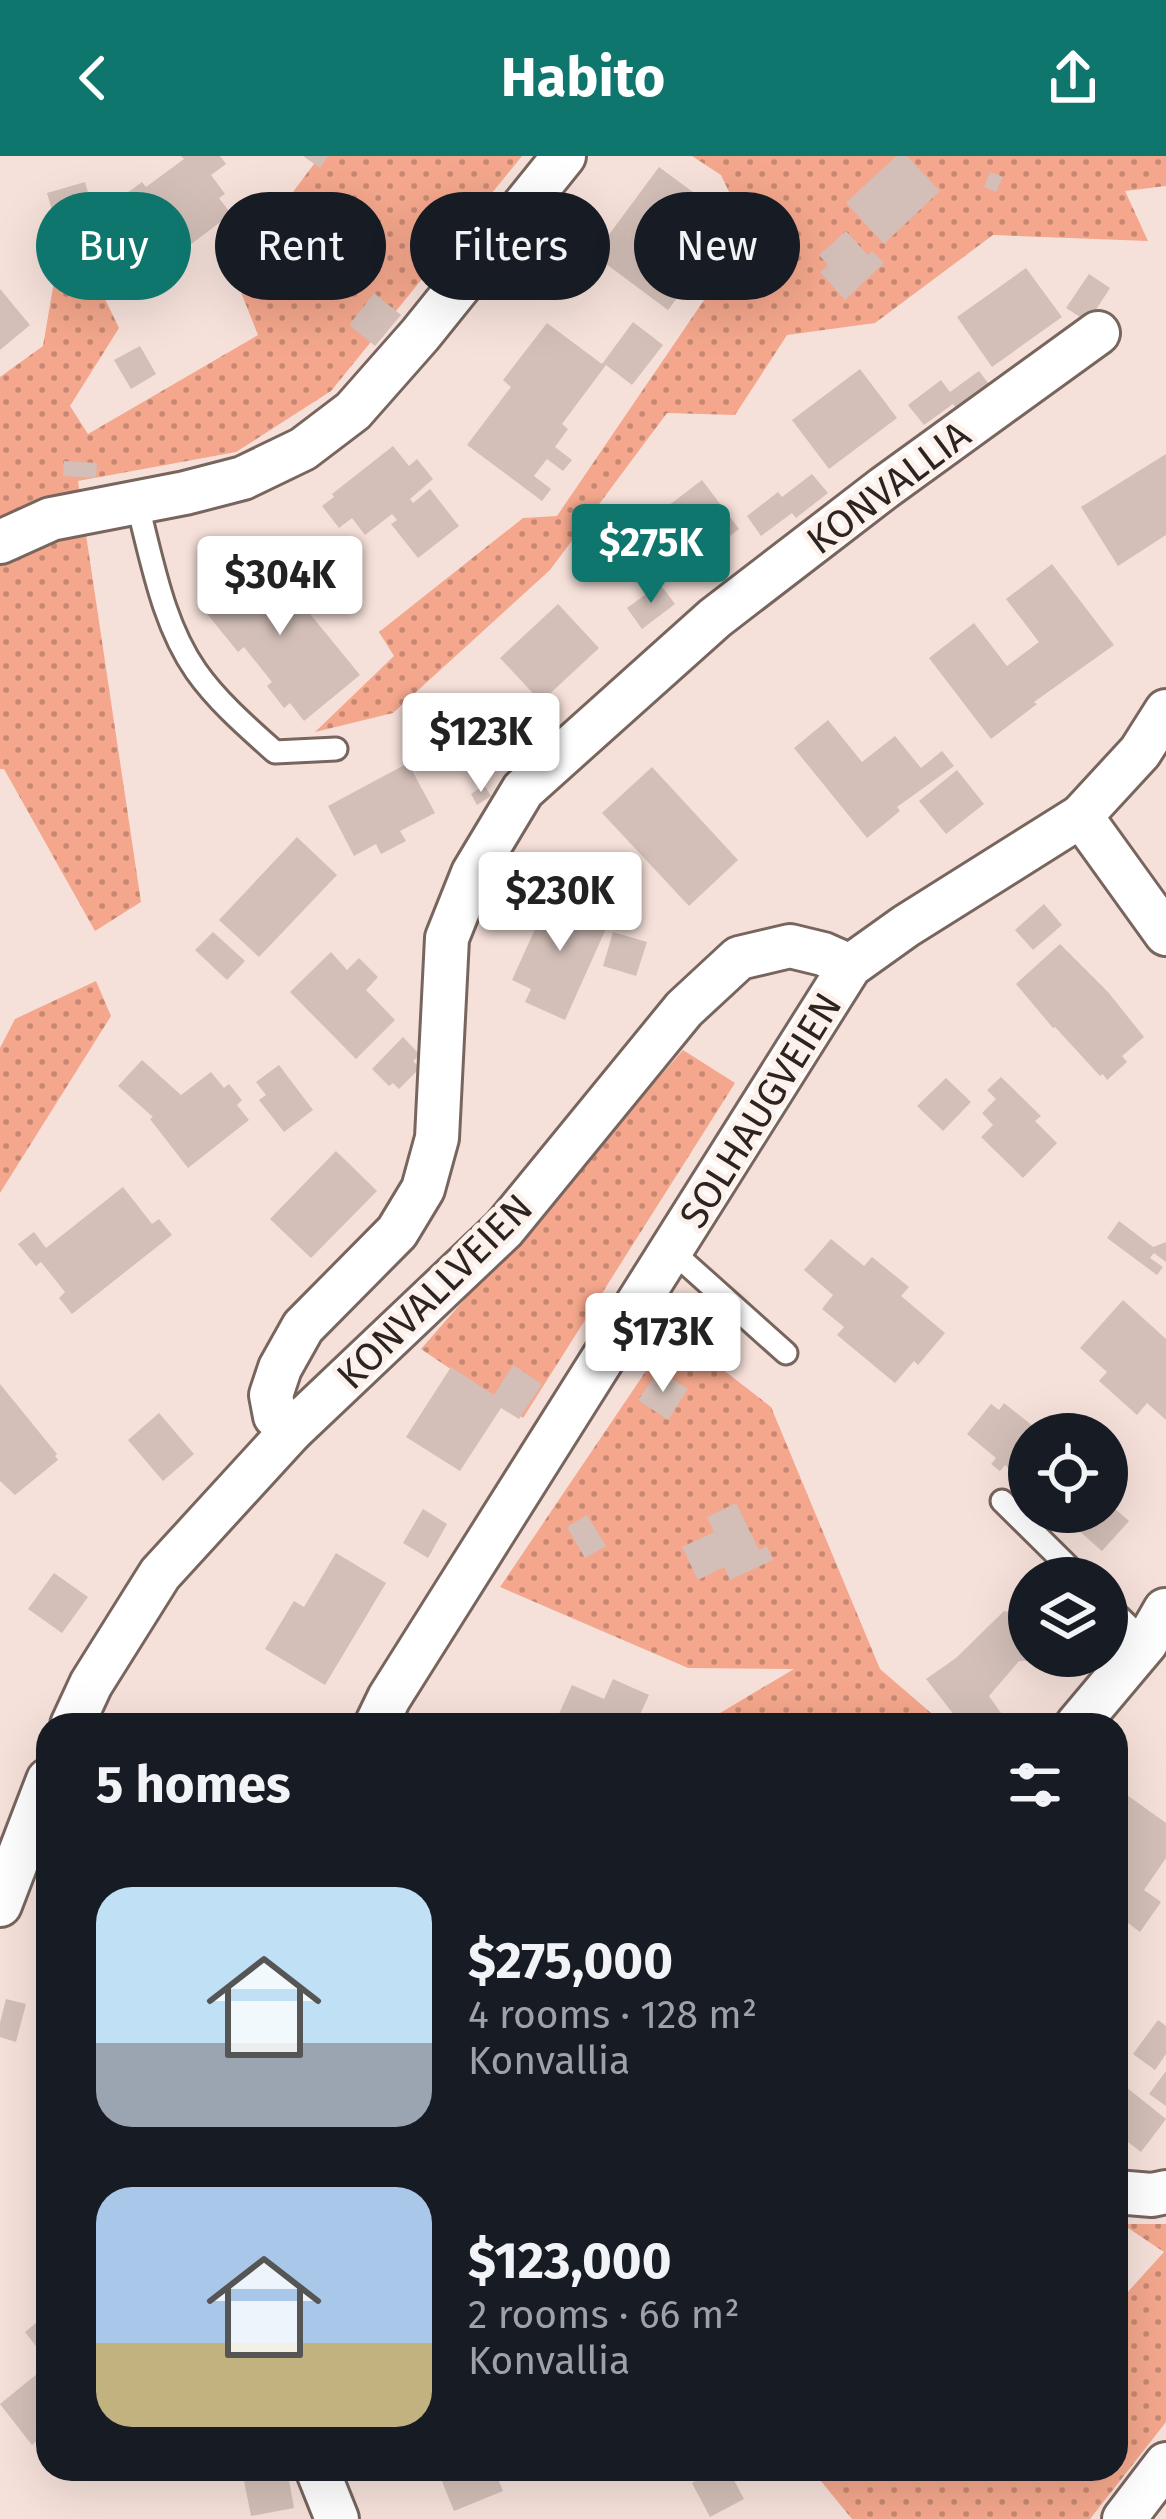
<!DOCTYPE html>
<meta charset="utf-8">
<style>
:root{--surface:#171b24;--page:#242831;--text:#f1f3f6;--muted:#9ea1a6;--accent:#0f766e}
body{margin:0;font-family:"Fira Sans",sans-serif;background:var(--page);color:var(--text);height:100vh;display:flex;flex-direction:column;font-size:45px;white-space:nowrap}
*{box-sizing:border-box;margin:0}
p{font-size:39px;color:var(--muted)}
.icon{flex:none;width:66px;height:66px;fill:none;stroke:currentColor;stroke-width:2;stroke-linecap:round;stroke-linejoin:round}
.map{position:relative;flex:1;overflow:hidden}
.drawer{position:absolute;left:36px;top:1557px;width:1092px;height:768px;display:flex;flex-direction:column;background:var(--surface);border-radius:36px;box-shadow:0 12px 48px #0002}
.drawer>*{flex:none}
.guide{position:absolute;left:36px;top:36px;width:1095px;height:108px;display:flex;gap:24px}
.tools{position:absolute;left:1008px;top:1257px;display:grid;gap:24px}
.tools a{display:grid;place-items:center;width:120px;height:120px;border-radius:50%;background:var(--surface);box-shadow:0 12px 48px #0002;font-size:60px}
.price{position:absolute;translate:-50% -102px;padding:0 27px;border-radius:12px;background:#fff;color:#222;font-size:39px;line-height:78px;filter:drop-shadow(0 3px 6px #0008)}
.price::after{content:'';position:absolute;left:50%;top:72px;width:36px;height:27px;margin-left:-18px;background:inherit;clip-path:polygon(0 0,100% 0,50% 100%)}
.price.active{background:var(--accent);color:#fff}
ul{padding:0;list-style:none}
li{display:flex;align-items:center;gap:36px;height:300px;padding:0 60px}
li span{display:grid;place-items:center;flex:none;width:336px;height:240px;border-radius:36px;color:#555}
li>.icon{margin-inline-start:auto}
span .icon{width:144px;height:144px;fill:#fffc;stroke-width:1}
li b{font-size:51px}
h2{display:flex;justify-content:space-between;align-items:center;height:144px;padding:0 60px;font-size:51px}
.pill{padding:0 42px;border-radius:54px;background:var(--surface);box-shadow:0 12px 48px #0002;font-size:42px;line-height:108px}
.pill.active{background:var(--accent);color:#fff}
header{display:flex;justify-content:space-between;align-items:center;height:156px;padding:0 60px;background:var(--accent);color:#fff;font-size:54px;font-weight:700}
.map>svg:first-child{display:block}
.green{fill:url(#green-dots)}
.building{fill:#d3bfb8}
.lines{fill:none;stroke-linecap:round;stroke-linejoin:round}
.service-casing{stroke:#77655e;stroke-width:27}
.minor-casing{stroke:#77655e;stroke-width:48}
.service{stroke:#fff;stroke-width:21}
.minor{stroke:#fff;stroke-width:42}
.labels{text-anchor:middle;stroke-width:10;stroke-linejoin:round;paint-order:stroke}
.street-label{font-size:39px;fill:#2b2421;stroke:#fdf1ec}
</style>
<header><svg class="icon" aria-label="back" viewBox="0 0 24 24"><path d="M15 5l-7 7 7 7"/></svg>Habito<svg class="icon" aria-label="share" viewBox="0 0 24 24"><path d="M12 15V3M7 8l5-5 5 5M5 13v7h14v-7"/></svg></header>
<div class="map">
<svg width="1166" height="2363" viewBox="0 0 1166 2363">
<defs>
<pattern id="green-dots" width="8" height="8" patternUnits="userSpaceOnUse" patternTransform="scale(3)"><rect width="8" height="8" fill="#f4a78c"/><path d="M2 2h.1M6 6h.1" fill="none" stroke="#c68872" stroke-width="1.8" stroke-linecap="round"/></pattern>
</defs>
<rect width="100%" height="100%" fill="#f6e1da"/>
<g class="green">
<polygon points="320,0 522,0 331,235 236,296 78,325 141,746 95,775 4,613 0,613 0,221 43,190 59,96 82,96 119,172 70,250 88,278 258,179 233,116"/>
<polygon points="692,0 1166,0 1166,30 1125,35 1148,85 993,79 875,167 787,179 735,259 667,257 550,414 393,557 315,576 394,500 379,476 523,362 557,360 749,78 721,19"/>
<polygon points="96,825 111,860 0,1037 0,892 15,863"/>
<polygon points="683,894 735,927 523,1262 421,1193"/>
<polygon points="673,1175 771,1251 880,1513 945,1569 700,1569 794,1513 688,1512 500,1431"/>
<polygon points="1122,2068 1166,2068 1166,2266 1090,2363 852,2363 811,2313 1116,2313 1116,2149 1164,2096"/>
</g>
<g class="building">
<polygon points="181,0 220,0 226,8 211,19 225,38 219,42 231,58 186,92 174,76 160,86 157,81 132,98 101,56 142,26 146,31 184,3"/>
<polygon points="303,0 328,0 320,12"/>
<polygon points="896,0 907,0 940,35 884,88 846,47"/>
<polygon points="659,11 716,53 703,71 720,84 712,94 695,82 681,101 698,113 690,124 674,112 660,130 677,142 668,154 594,99"/>
<polygon points="990,16 1003,21 996,36 984,31"/>
<polygon points="85,26 95,60 57,71 47,37"/>
<polygon points="846,75 868,99 872,95 884,107 845,144 820,116 828,109 819,99"/>
<polygon points="1026,112 1062,161 992,211 957,161"/>
<polygon points="1089,118 1110,132 1088,166 1066,152"/>
<polygon points="0,133 30,169 0,194"/>
<polygon points="374,137 401,159 375,190 349,169"/>
<polygon points="633,166 663,189 632,229 606,209 562,268 568,273 555,291 572,304 563,315 547,303 534,320 551,333 542,345 467,289 511,231 503,224 547,167 602,208"/>
<polygon points="140,190 156,218 131,233 114,204"/>
<polygon points="860,213 897,262 829,313 792,264"/>
<polygon points="979,215 994,235 962,259 953,248 924,269 908,249 941,224 950,236"/>
<polygon points="393,290 409,310 417,303 433,323 410,343 413,347 430,333 459,370 418,402 391,368 397,364 392,358 365,379 352,362 339,372 322,350 334,341 332,338"/>
<polygon points="1166,298 1166,379 1118,410 1081,351"/>
<polygon points="64,305 97,307 96,322 63,320"/>
<polygon points="812,318 828,337 796,362 792,357 761,380 747,360 778,336 782,341"/>
<polygon points="702,324 739,373 671,425 634,376"/>
<polygon points="261,398 360,519 304,565 290,547 284,552 267,530 272,526 244,491 238,496 199,448"/>
<polygon points="1052,408 1114,489 1034,546 1037,548 991,583 929,502 974,467 1007,510 1039,486 1006,443"/>
<polygon points="660,428 675,448 642,473 627,452"/>
<polygon points="558,448 599,492 541,546 500,502"/>
<polygon points="530,540 556,567 526,596 520,599 499,577 503,573 500,570"/>
<polygon points="828,564 862,606 895,580 921,612 942,595 954,610 897,651 900,655 867,682 794,592"/>
<polygon points="408,607 435,657 400,675 406,685 381,698 376,688 354,700 328,650"/>
<polygon points="652,611 738,704 689,750 602,657"/>
<polygon points="957,614 984,648 946,678 919,645"/>
<polygon points="484,629 491,640 477,649 471,638"/>
<polygon points="297,681 337,719 259,801 219,764"/>
<polygon points="558,732 583,743 584,755 609,766 565,864 525,846 531,833 512,824 550,740 554,741"/>
<polygon points="1044,748 1062,769 1033,794 1015,774"/>
<polygon points="213,776 245,805 227,824 195,794"/>
<polygon points="613,776 647,786 636,820 603,810"/>
<polygon points="1060,788 1108,836 1144,881 1122,900 1127,906 1107,924 1103,918 1100,920 1055,871 1053,872 1016,828"/>
<polygon points="331,796 347,814 359,802 378,821 366,834 395,864 356,903 290,836"/>
<polygon points="403,881 420,899 413,905 420,912 399,933 393,927 389,930 372,913"/>
<polygon points="142,904 181,939 211,916 224,932 229,928 242,944 237,949 249,964 188,1012 150,963 153,961 118,930"/>
<polygon points="279,909 313,954 284,976 259,944 266,939 256,926"/>
<polygon points="1001,921 1041,960 1035,965 1057,987 1023,1022 981,981 993,969 982,957 996,943 987,934"/>
<polygon points="946,922 971,946 943,975 917,950"/>
<polygon points="336,995 377,1035 311,1102 270,1063"/>
<polygon points="123,1031 152,1068 159,1063 172,1079 72,1158 59,1142 65,1136 41,1106 36,1110 18,1088 34,1076 46,1092"/>
<polygon points="1119,1065 1153,1091 1166,1086 1166,1106 1154,1097 1150,1102 1163,1111 1157,1119 1107,1082"/>
<polygon points="831,1083 864,1110 872,1101 909,1131 901,1140 945,1177 918,1209 914,1205 895,1227 837,1179 844,1171 822,1153 833,1139 804,1114"/>
<polygon points="1123,1144 1166,1183 1166,1264 1147,1247 1137,1259 1099,1225 1107,1216 1080,1192"/>
<polygon points="513,1209 542,1228 519,1263 501,1252 460,1315 406,1281 451,1211 494,1239"/>
<polygon points="659,1214 688,1233 668,1264 638,1244"/>
<polygon points="0,1228 57,1298 55,1300 58,1304 15,1339 0,1325"/>
<polygon points="1004,1247 1043,1278 1029,1278 1029,1329 1005,1309 1000,1315 991,1308 996,1302 967,1278 991,1248 999,1254"/>
<polygon points="159,1257 194,1298 163,1325 128,1284"/>
<polygon points="1107,1346 1129,1365 1102,1395 1069,1366 1077,1356 1107,1356"/>
<polygon points="736,1347 759,1394 767,1390 773,1404 730,1424 724,1411 698,1424 682,1391 714,1376 707,1361"/>
<polygon points="423,1353 447,1368 428,1402 403,1387"/>
<polygon points="587,1359 606,1390 585,1402 567,1371"/>
<polygon points="336,1397 386,1427 325,1529 265,1493 294,1445 304,1451"/>
<polygon points="54,1417 88,1441 62,1477 28,1453"/>
<polygon points="1004,1455 1029,1461 1029,1500 1046,1500 1046,1504 1019,1505 989,1540 1001,1557 984,1569 962,1569 926,1523 956,1502"/>
<polygon points="613,1523 649,1539 635,1569 554,1569 572,1529 604,1543"/>
<polygon points="1127,1639 1166,1667 1166,1702 1144,1734 1161,1746 1140,1776 1116,1758 1116,1654"/>
<polygon points="6,1843 26,1848 16,1886 0,1881 0,1867"/>
<polygon points="1158,1864 1166,1870 1166,1898 1155,1914 1133,1898"/>
<polygon points="1166,1915 1166,1950 1149,1938"/>
<polygon points="1126,1931 1166,1963 1141,1996 1116,1977 1116,1943"/>
<polygon points="1116,2106 1128,2116 1116,2131"/>
<polygon points="48,2157 48,2206 25,2176"/>
<polygon points="48,2209 48,2276 32,2289 0,2248"/>
<polygon points="189,2313 248,2313 248,2315 192,2325"/>
<polygon points="282,2313 287,2313 294,2352 251,2360 243,2320"/>
<polygon points="437,2313 494,2313 503,2335 454,2355"/>
<polygon points="718,2313 728,2313 744,2343 710,2361 692,2327"/>
</g>
<g class="lines">
<g class="service-casing">
<g id="service">
<path d="M137,347c15,56 25,119 59,168 21,30 51,56 79,81l61,-3"/>
<polyline points="672,1095 786,1197"/>
<polyline points="1002,1345 1080,1422"/>
<polyline points="1107,1449 1146,1487"/>
</g>
</g>
<g class="minor-casing">
<g id="minor">
<polyline points="0,386 51,363 185,337 243,322 303,293 353,255 420,179 564,0"/>
<polyline points="1081,660 1166,778"/>
<polyline points="291,1275 275,1260 271,1239 280,1212 303,1171 397,1076 423,1033 437,982 447,782 473,717 523,634 715,462 884,332 1098,177"/>
<polyline points="72,1569 91,1528 160,1418 291,1275 504,1073 684,853 739,802 790,790 823,798 850,810"/>
<polyline points="376,1569 389,1542 850,810 906,770 1081,660 1140,596 1166,555"/>
<polyline points="1077,1569 1146,1487 1165,1454"/>
<polyline points="0,1749 48,1624"/>
<polyline points="1116,2036 1152,2039 1166,2036"/>
<polyline points="317,2313 337,2363"/>
<polyline points="1124,2363 1166,2308"/>
</g>
</g>
<use href="#service" class="service"/>
<use href="#minor" class="minor"/>
</g>
<g class="labels">
<g class="street-label">
<text transform="translate(888 331) rotate(-37)" y="14">KONVALLIA</text>
<text transform="translate(760 954) rotate(-58)" y="14">SOLHAUGVEIEN</text>
<text transform="translate(434 1135) rotate(-45)" y="14">KONVALLVEIEN</text>
</g>
</g>
</svg>
<div class="tools">
<a><svg class="icon" aria-label="locate" viewBox="0 0 24 24"><circle cx="12" cy="12" r="6"/><path d="M12 2v4M12 18v4M2 12h4M18 12h4"/></svg></a>
<a><svg class="icon" aria-label="layers" viewBox="0 0 24 24"><path d="M12 4l9 5-9 5-9-5zM3 14l9 5 9-5"/></svg></a>
</div>
<b class="price active" style="left:651px;top:450px">$275K</b>
<b class="price" style="left:280px;top:482px">$304K</b>
<b class="price" style="left:481px;top:639px">$123K</b>
<b class="price" style="left:560px;top:798px">$230K</b>
<b class="price" style="left:663px;top:1239px">$173K</b>
<div class="guide">
<a class="pill active">Buy</a>
<a class="pill">Rent</a>
<a class="pill">Filters</a>
<a class="pill">New</a>
</div>
<section class="drawer">
<h2>5 homes<svg class="icon" aria-label="filters" viewBox="0 0 24 24"><path d="M4 7h16M4 17h16"/><circle cx="9" cy="7" r="2"/><circle cx="15" cy="17" r="2"/></svg></h2>
<ul>
<li><span style="background:linear-gradient(#bfe0f5 65%,#9aa5b1 0)"><svg class="icon" aria-label="home" viewBox="0 0 24 24"><path d="M3 11l9-7 9 7M6 9v11h12V9"/></svg></span><div><b>$275,000</b><p>4 rooms · 128 m²</p><p>Konvallia</p></div></li>
<li><span style="background:linear-gradient(#a9c7e8 65%,#c2b280 0)"><svg class="icon" aria-label="home" viewBox="0 0 24 24"><path d="M3 11l9-7 9 7M6 9v11h12V9"/></svg></span><div><b>$123,000</b><p>2 rooms · 66 m²</p><p>Konvallia</p></div></li>
</ul>
</section>
</div>
